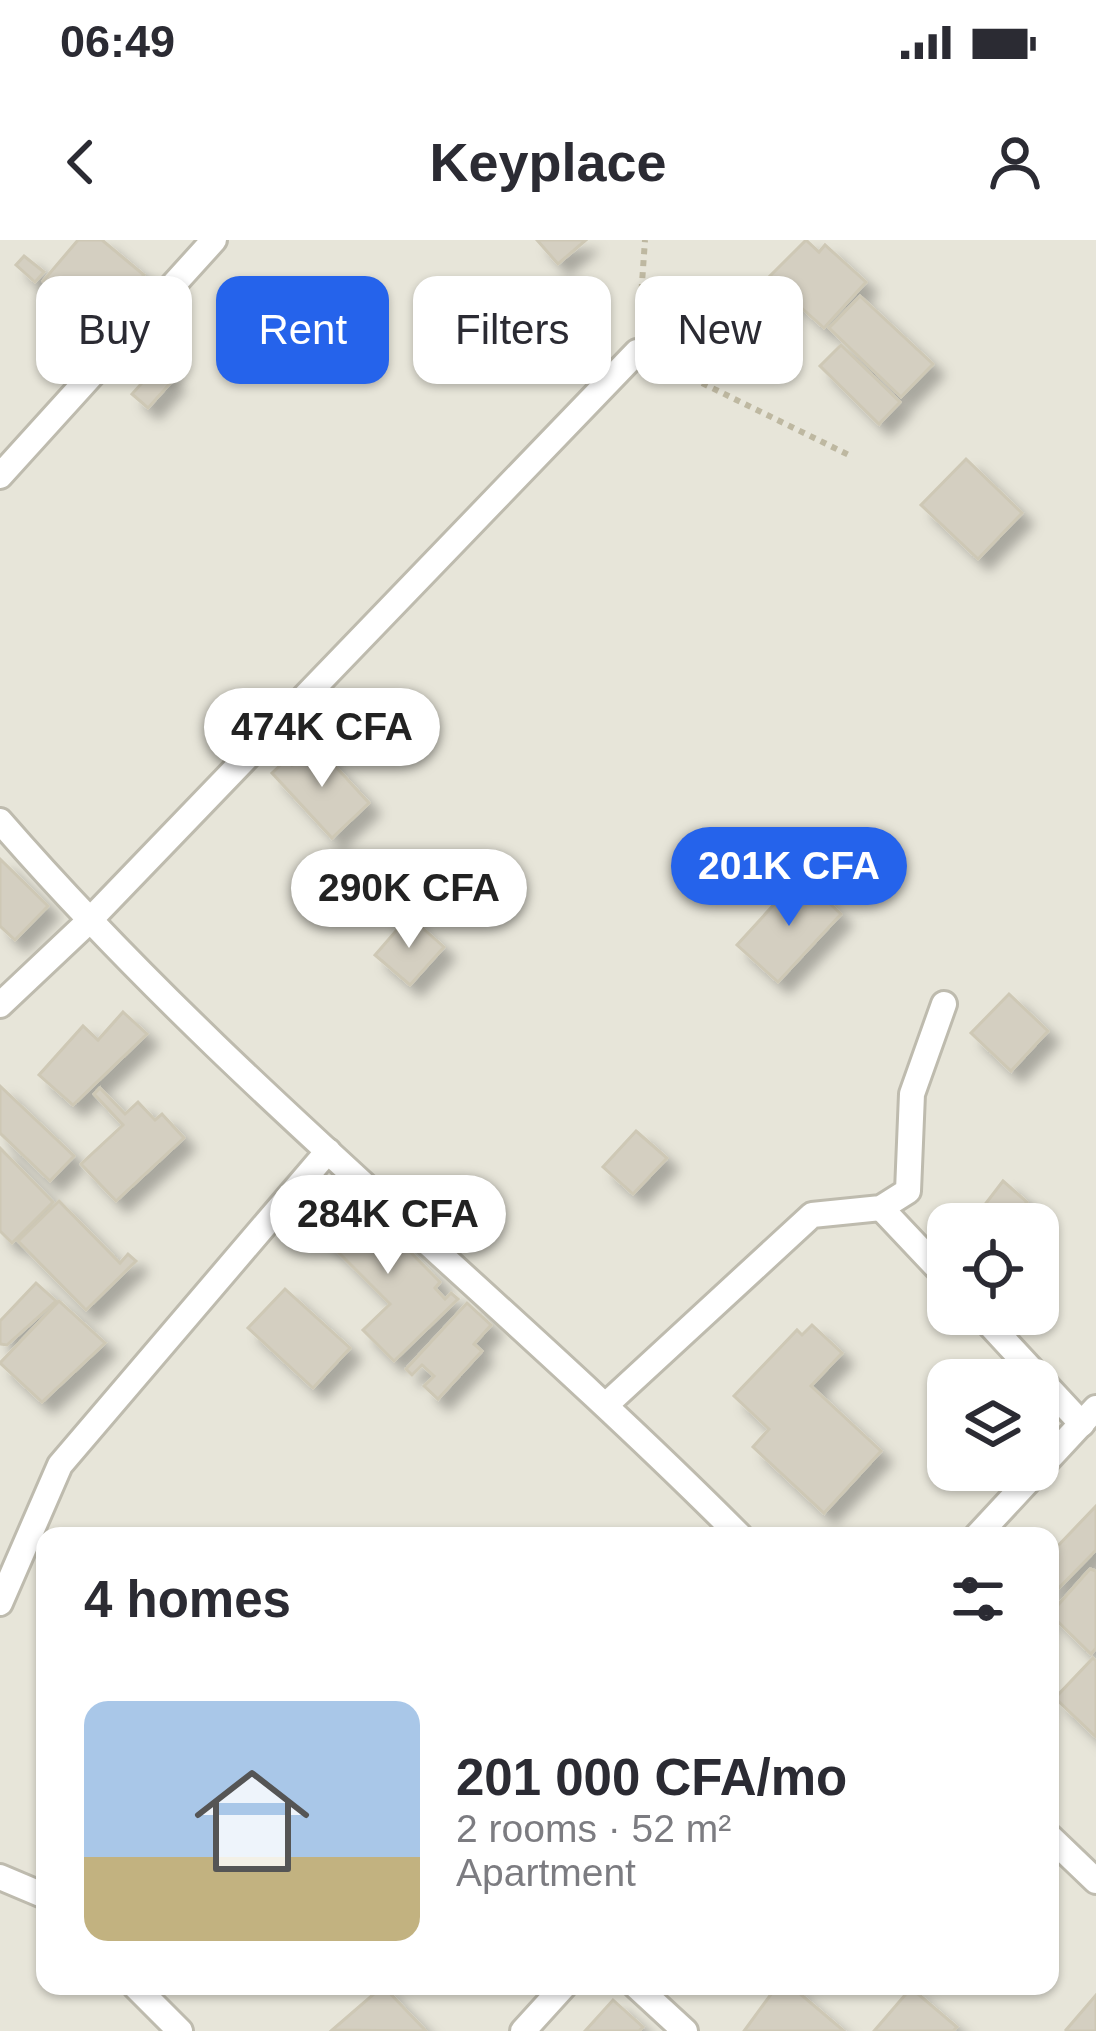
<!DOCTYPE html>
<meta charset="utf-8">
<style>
:root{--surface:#fff;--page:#f7f7f7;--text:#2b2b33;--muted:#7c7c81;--line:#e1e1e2;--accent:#2563eb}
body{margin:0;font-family:Helvetica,sans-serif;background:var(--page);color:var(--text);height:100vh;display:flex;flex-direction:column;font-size:45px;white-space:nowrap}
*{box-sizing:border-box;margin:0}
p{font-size:39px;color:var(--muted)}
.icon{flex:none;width:66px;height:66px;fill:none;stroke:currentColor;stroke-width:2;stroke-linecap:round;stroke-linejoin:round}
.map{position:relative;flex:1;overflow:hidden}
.side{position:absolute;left:36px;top:1287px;width:1023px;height:468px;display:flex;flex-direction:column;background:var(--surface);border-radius:24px;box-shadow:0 3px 9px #0004}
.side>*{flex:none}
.guide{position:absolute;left:36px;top:36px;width:1026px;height:108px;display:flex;gap:24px}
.controls{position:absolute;left:927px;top:963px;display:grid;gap:24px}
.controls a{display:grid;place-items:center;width:132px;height:132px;border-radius:24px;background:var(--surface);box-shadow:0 3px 9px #0004;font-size:60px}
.price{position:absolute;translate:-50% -102px;padding:0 27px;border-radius:42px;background:#fff;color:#222;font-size:39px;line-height:78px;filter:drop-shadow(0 3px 6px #0008)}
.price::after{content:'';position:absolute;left:50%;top:72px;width:36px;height:27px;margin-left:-18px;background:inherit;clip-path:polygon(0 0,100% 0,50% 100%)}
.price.on{background:var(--accent);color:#fff}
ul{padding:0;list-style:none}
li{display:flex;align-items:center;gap:36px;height:300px;padding:0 48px}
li+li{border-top:3px solid var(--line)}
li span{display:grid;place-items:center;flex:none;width:336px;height:240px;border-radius:24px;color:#555}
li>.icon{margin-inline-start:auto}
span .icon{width:144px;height:144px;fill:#fffc;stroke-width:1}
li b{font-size:51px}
h2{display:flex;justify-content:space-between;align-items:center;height:144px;padding:0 48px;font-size:51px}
.pill{padding:0 42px;border-radius:24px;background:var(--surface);box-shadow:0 3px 9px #0004;font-size:42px;line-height:108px}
.pill.on{background:var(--accent);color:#fff}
.status{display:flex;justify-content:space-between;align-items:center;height:84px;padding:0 60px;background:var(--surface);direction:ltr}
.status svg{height:33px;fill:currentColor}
header{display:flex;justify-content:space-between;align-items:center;height:156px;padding:0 48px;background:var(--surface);font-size:54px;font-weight:800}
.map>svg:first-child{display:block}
.residential{fill:#e7e5d9;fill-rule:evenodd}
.building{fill:#d4cfc1;stroke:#cec8b5;stroke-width:3;filter:url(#shadow)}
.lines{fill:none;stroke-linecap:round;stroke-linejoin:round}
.minor-casing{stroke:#bebbae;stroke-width:30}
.path{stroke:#beb8a1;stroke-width:6;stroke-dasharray:6 6;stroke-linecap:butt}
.minor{stroke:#fff;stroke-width:24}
</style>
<div class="status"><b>06:49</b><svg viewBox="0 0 49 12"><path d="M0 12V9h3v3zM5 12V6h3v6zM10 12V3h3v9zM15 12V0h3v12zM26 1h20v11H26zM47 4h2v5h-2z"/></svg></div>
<header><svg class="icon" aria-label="back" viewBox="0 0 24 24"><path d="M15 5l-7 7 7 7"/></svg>Keyplace<svg class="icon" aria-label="person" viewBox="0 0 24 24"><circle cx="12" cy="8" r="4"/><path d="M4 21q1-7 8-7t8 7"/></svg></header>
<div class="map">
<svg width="1096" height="1791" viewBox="0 0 1096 1791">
<defs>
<filter id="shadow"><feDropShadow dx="11" dy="11" stdDeviation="6" flood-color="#0004"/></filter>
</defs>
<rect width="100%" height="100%" fill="#f3f2ea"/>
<path class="residential" d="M0,0h1096v1791h-1096zM948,984h90v90h-90zM948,1140h90v90h-90zM45,1296h1005v450h-1005z"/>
<g class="building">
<polygon points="78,0 102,0 144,35 98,88 43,41"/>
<polygon points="537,0 586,0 558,24"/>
<polygon points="806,0 819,12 825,5 866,42 824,88 768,38"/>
<polygon points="24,16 44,32 35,42 16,25"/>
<polygon points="860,56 933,124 901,157 829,88"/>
<polygon points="841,105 900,162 879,184 820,126"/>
<polygon points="158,125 174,139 148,168 132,154"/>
<polygon points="966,219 1022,273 978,319 921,265"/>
<polygon points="315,504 369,563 332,598 272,533 287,519 292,525"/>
<polygon points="0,619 48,666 15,700 0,686"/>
<polygon points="800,636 841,674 778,742 737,705"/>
<polygon points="409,676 444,707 410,745 375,715"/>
<polygon points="1009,754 1048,791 1011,831 971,793"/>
<polygon points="123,772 147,794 73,865 39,835 83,786 98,800"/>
<polygon points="0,846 74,916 50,941 0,893"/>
<polygon points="100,848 125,874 138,862 155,880 162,874 184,898 116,961 81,924 123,885 94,854"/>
<polygon points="636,891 667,918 633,954 603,927"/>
<polygon points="0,908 53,962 12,1003 0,991"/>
<polygon points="1003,941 1027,962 1007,984 970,984"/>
<polygon points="355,956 440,1042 435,1048 445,1059 451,1053 458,1059 394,1121 363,1090 390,1064 318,992"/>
<polygon points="59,961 120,1023 128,1014 136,1021 86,1070 18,1001"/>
<polygon points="36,1043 56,1061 7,1105 0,1104 0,1081"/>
<polygon points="285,1049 350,1108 313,1148 248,1088"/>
<polygon points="59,1061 105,1103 42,1162 0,1123"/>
<polygon points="467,1063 491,1085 474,1104 482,1111 438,1159 424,1146 434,1136 422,1125 412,1135 406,1129"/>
<polygon points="812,1085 842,1113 811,1146 881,1211 824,1273 753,1207 769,1189 734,1156 797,1090 802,1095"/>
<polygon points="1096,1266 1096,1310 1050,1357 1050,1314"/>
<polygon points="1090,1329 1096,1331 1096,1408 1091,1414 1050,1374"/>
<polygon points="1093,1418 1096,1421 1096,1497 1055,1458"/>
<polygon points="383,1746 426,1791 332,1790"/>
<polygon points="777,1746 791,1746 844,1791 744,1791"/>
<polygon points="911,1748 957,1787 953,1791 874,1791"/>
<polygon points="1096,1755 1096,1791 1067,1791 1066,1790"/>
<polygon points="613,1760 643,1787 639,1791 585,1791"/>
</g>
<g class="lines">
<g class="minor-casing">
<g id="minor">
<polyline points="0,236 214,0"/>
<path d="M0,581c225,259 498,472 740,715"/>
<polyline points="0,765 88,682 637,112"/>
<polyline points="881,968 948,1039"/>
<polyline points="980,1074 1082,1184"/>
<polyline points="608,1163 812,975 881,968 908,951 912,854 944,764"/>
<polyline points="977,1296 1096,1168"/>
<polyline points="0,1363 60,1225 328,911"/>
<polyline points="1050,1597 1096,1641"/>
<polyline points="0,1637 45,1656"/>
<polyline points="135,1746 180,1791"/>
<polyline points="636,1746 685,1791"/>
<polyline points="523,1791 564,1746"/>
</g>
</g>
<g class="path">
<polyline points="639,86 645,0"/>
<polyline points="659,122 853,217"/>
</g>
<use href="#minor" class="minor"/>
</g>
</svg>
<div class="controls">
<a><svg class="icon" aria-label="locate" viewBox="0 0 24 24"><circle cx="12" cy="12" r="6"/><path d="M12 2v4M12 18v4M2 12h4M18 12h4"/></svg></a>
<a><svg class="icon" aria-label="layers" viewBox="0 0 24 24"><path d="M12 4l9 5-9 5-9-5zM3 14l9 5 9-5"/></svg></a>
</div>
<b class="price" style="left:322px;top:550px">474K CFA</b>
<b class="price on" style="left:789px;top:689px">201K CFA</b>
<b class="price" style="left:409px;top:711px">290K CFA</b>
<b class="price" style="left:388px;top:1037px">284K CFA</b>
<div class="guide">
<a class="pill">Buy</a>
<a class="pill on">Rent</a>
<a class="pill">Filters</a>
<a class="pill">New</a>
</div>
<section class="side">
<h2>4 homes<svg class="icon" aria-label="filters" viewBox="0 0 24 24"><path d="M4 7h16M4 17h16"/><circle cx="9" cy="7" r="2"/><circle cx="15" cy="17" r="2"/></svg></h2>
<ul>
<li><span style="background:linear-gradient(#a9c7e8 65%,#c2b280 0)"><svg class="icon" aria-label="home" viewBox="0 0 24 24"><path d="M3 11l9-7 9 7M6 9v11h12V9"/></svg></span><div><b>201 000 CFA/mo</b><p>2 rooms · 52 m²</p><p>Apartment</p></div></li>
</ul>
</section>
</div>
